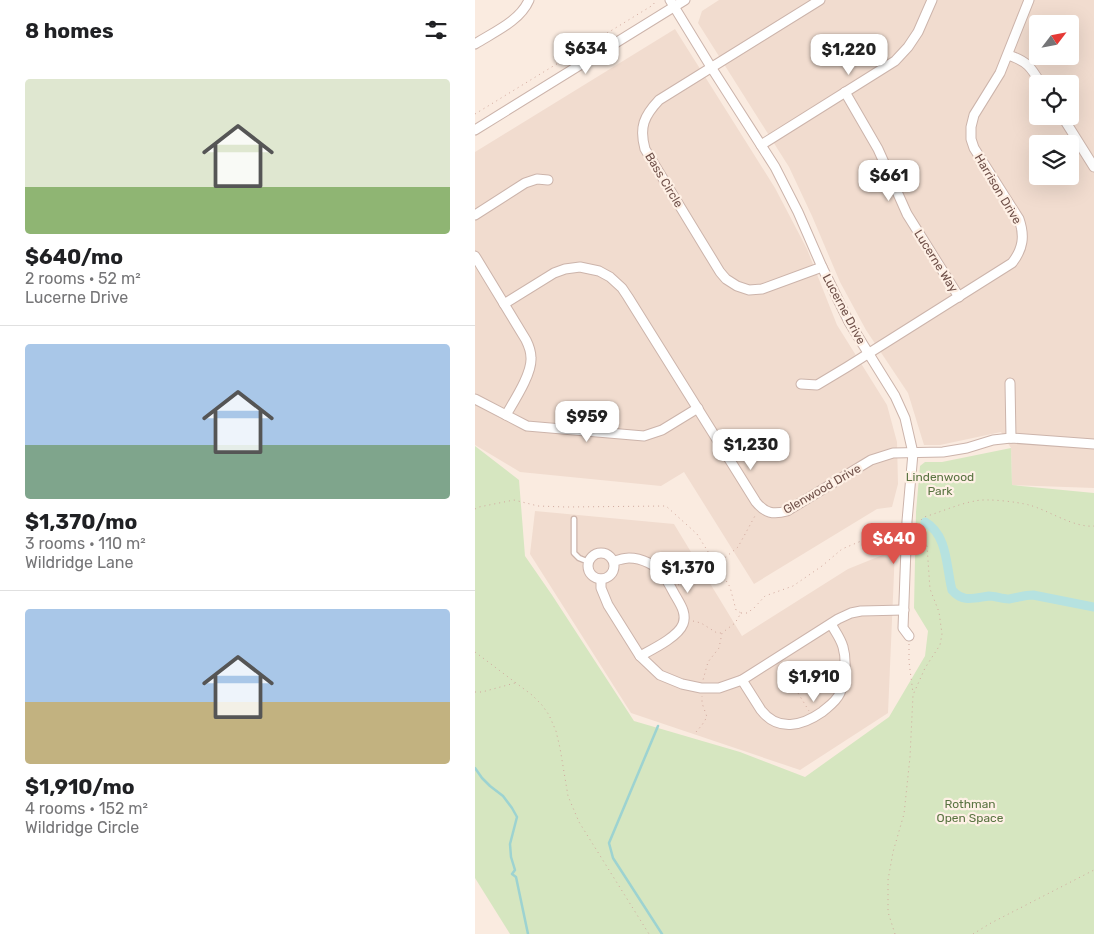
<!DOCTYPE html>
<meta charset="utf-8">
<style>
:root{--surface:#fff;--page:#f6f6f6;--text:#202124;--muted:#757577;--line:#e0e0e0;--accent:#dd534c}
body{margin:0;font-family:Rubik,sans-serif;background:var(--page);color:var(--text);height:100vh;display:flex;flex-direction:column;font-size:19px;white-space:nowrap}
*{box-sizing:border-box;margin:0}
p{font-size:16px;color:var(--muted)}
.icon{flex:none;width:28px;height:28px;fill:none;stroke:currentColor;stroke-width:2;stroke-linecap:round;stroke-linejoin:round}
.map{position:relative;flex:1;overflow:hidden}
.drawer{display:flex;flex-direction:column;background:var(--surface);width:475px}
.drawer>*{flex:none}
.needle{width:32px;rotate:58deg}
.buttons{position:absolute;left:554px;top:15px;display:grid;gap:10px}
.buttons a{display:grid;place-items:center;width:50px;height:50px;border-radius:5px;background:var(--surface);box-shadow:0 5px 20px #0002;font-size:25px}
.price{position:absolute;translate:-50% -42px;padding:0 11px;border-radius:10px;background:#fff;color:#222;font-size:16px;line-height:32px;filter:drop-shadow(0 1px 2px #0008)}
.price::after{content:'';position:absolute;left:50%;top:30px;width:15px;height:11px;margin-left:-8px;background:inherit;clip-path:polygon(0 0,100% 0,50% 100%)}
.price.current{background:var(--accent);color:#fff}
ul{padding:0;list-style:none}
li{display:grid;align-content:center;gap:10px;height:265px;padding:0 25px}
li+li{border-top:1px solid var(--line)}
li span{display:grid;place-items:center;height:155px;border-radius:5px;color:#555}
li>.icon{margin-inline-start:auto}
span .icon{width:90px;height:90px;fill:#fffc;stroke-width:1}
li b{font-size:21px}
h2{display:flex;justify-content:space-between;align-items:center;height:60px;padding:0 25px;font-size:21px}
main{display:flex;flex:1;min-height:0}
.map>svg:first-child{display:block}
.residential{fill:#f1dccf;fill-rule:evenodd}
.green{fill:#d6e6c0}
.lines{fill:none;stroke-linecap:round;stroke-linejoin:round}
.stream{stroke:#9dd3d1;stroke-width:2.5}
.canal{stroke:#b6e2e0;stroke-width:9}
.lane-casing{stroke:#ccb4ab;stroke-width:7}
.street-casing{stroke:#ccb4ab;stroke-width:11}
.path{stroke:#d1a89d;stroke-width:1;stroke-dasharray:1 4;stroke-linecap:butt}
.lane{stroke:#fff;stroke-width:4.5}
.street{stroke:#fff;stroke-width:9}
.labels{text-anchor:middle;stroke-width:4.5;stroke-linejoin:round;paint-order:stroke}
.street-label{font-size:12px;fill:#6f5049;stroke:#fef0e5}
.park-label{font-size:12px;fill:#5a7442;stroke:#fef0e5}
</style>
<main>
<section class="drawer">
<h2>8 homes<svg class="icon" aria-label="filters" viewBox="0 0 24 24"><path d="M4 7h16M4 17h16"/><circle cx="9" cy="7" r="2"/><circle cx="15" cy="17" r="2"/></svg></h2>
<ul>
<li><span style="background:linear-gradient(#dfe7d0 70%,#8fb573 0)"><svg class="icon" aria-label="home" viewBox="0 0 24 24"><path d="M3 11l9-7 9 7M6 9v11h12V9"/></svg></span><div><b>$640/mo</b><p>2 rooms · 52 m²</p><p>Lucerne Drive</p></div></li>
<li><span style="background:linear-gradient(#a9c7e8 65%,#7fa58c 0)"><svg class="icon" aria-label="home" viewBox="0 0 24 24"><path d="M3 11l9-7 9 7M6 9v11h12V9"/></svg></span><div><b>$1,370/mo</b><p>3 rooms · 110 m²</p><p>Wildridge Lane</p></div></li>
<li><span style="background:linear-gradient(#a9c7e8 60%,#c2b280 0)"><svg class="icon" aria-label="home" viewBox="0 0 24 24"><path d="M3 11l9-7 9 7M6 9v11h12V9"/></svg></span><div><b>$1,910/mo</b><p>4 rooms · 152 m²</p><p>Wildridge Circle</p></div></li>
</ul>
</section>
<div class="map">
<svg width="619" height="934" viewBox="0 0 619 934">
<rect width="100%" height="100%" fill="#faebe0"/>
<g class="residential">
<path d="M244,0h375v488l-82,-3 -1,-37 -10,-16 -61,13h-16l-16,-52 -42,-63 -26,-48 -28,-66 -23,-49 -91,-144 4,-12zM562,24h33v32h-33zM562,84h33v32h-33zM562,144h33v32h-33z"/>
<polygon points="200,29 300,188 332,249 362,325 412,405 422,442 423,484 417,507 402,509 279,584 209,472 186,486 45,472 0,445 0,152"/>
<polygon points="60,511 199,524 267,636 373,569 420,550 413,713 325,770 156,713 55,554"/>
</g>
<polygon class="green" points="0,446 44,480 50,556 77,595 159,721 265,752 330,777 414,717 450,656 453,631 439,608 441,512 445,466 450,462 467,462 536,448 537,485 619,493 619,934 35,934 0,878"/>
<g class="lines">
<g class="stream">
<polyline points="183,726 134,843 138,858 187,934"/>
<polyline points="0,768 7,778 15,786 28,796 37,808 42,817 35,844 36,857 40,870 37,874 41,877 53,934"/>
</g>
<path class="canal" d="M450,522c23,13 21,45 27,68 11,13 22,8 37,6 6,0 13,3 20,3 8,-1 15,-4 24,-4l61,12"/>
<g class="lane-casing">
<polyline id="lane" points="99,519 99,553 104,558 114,562"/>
</g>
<g class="street-casing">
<g id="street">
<polyline points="195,0 236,67 300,167 323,212 347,267 374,322 420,396 430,418 438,453 432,521 428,628 434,636"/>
<path d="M345,0l-161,100c-15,16 -20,27 -14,49l53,87 22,36 6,7 11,7 12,4 13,-1 60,-22"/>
<path d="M0,44c19,-12 45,-23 54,-44"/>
<path d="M533,55c19,6 23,12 33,29"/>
<polyline points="370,92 403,149 432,214 484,297"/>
<polyline points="587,116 619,167"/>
<polyline points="0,130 210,0"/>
<polyline points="286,145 420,61 433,47 443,32 457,0"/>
<polyline points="0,215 50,183 62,179 73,180"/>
<path d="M0,256l51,84c3,6 5,11 5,18 1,16 -17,43 -25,57"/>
<path d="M29,304l50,-31 11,-4 15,-2 19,4 11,6 12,11 6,9 128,205c9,11 17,13 31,9l84,-51 22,-7 50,-1 24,-4 26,-8 18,-2 83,6"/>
<polyline points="535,383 536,438"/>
<path d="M326,384l16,1 30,-18 165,-104c11,-14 13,-27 7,-44l-45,-71 -3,-9v-12l3,-12 26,-42 29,-73"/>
<polyline points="0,399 52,426 169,436 187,430 223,408"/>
<circle cx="126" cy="566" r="13"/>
<path d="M139,561c5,-1 10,-3 15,-3 12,0 28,7 34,17 5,6 8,13 12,20 5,9 12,18 8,29 -5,13 -30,25 -43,32"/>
<polyline points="126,579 126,588 133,605 165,656 185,675 207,684 226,688 244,688 267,680 363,619 376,613 386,611 429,610"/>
<path d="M267,680l19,30c17,22 41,16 61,2 7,-6 14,-10 18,-19 5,-13 7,-32 3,-46 -2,-8 -8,-16 -12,-23"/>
</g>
</g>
<g class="path">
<polyline points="0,114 178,5 181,0"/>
<polyline points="0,509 4,507 39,500 63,506 91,507 191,506 222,534 255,587 261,610 266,613 260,623 247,633 244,648 233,662 228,680"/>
<path d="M443,534c0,-7 0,-12 6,-17 17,-5 34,-13 51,-16 11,-3 43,1 54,4 19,5 45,23 65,21"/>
<polyline points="203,585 241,565 263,547 281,514"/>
<polyline points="266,613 272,613 279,608 290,596 318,586 347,566 367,549 391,539 423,534"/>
<polyline points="218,621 226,623 242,633 246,633"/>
<polyline points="434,644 434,662 438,693"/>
<polyline points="0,652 57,695 67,705 74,715 81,731 85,748 93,796 104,822 174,934"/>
<polyline points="313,661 322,675 323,693 334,711"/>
<polyline points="0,692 7,692 40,683"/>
<polyline points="221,732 227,725 232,717 227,703 227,696"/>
<polyline points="420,934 413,912 413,880 418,852 429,814 435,757 438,695 450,668 465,645 467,634 464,612 455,589 452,546 448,539 443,534 440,534"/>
<polyline points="498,934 516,923 619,870"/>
</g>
<use href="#lane" class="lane"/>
<use href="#street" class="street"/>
</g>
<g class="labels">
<g class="street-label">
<text transform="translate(189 180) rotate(59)" y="4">Bass Circle</text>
<text transform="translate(523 189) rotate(59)" y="4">Harrison Drive</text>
<text transform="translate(461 261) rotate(58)" y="4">Lucerne Way</text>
<text transform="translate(369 309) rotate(62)" y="4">Lucerne Drive</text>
<text transform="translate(347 489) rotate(-30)" y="4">Glenwood Drive</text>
</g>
<g class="park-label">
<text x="465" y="481">Lindenwood<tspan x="465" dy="14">Park</tspan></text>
<text x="495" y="808">Rothman<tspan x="495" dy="14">Open Space</tspan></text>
</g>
</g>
</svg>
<div class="buttons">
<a><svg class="needle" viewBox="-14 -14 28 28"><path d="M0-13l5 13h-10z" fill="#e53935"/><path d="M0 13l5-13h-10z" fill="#757577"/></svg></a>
<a><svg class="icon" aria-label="locate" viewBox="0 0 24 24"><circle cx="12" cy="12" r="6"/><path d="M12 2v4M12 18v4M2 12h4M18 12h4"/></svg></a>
<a><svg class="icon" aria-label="layers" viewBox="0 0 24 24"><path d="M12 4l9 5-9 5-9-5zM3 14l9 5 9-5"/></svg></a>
</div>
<b class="price" style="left:111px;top:75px">$634</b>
<b class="price" style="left:374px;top:76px">$1,220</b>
<b class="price" style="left:414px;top:202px">$661</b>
<b class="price" style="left:112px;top:443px">$959</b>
<b class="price" style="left:276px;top:471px">$1,230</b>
<b class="price current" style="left:419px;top:565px">$640</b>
<b class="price" style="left:213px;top:594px">$1,370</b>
<b class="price" style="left:339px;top:703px">$1,910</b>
</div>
</main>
